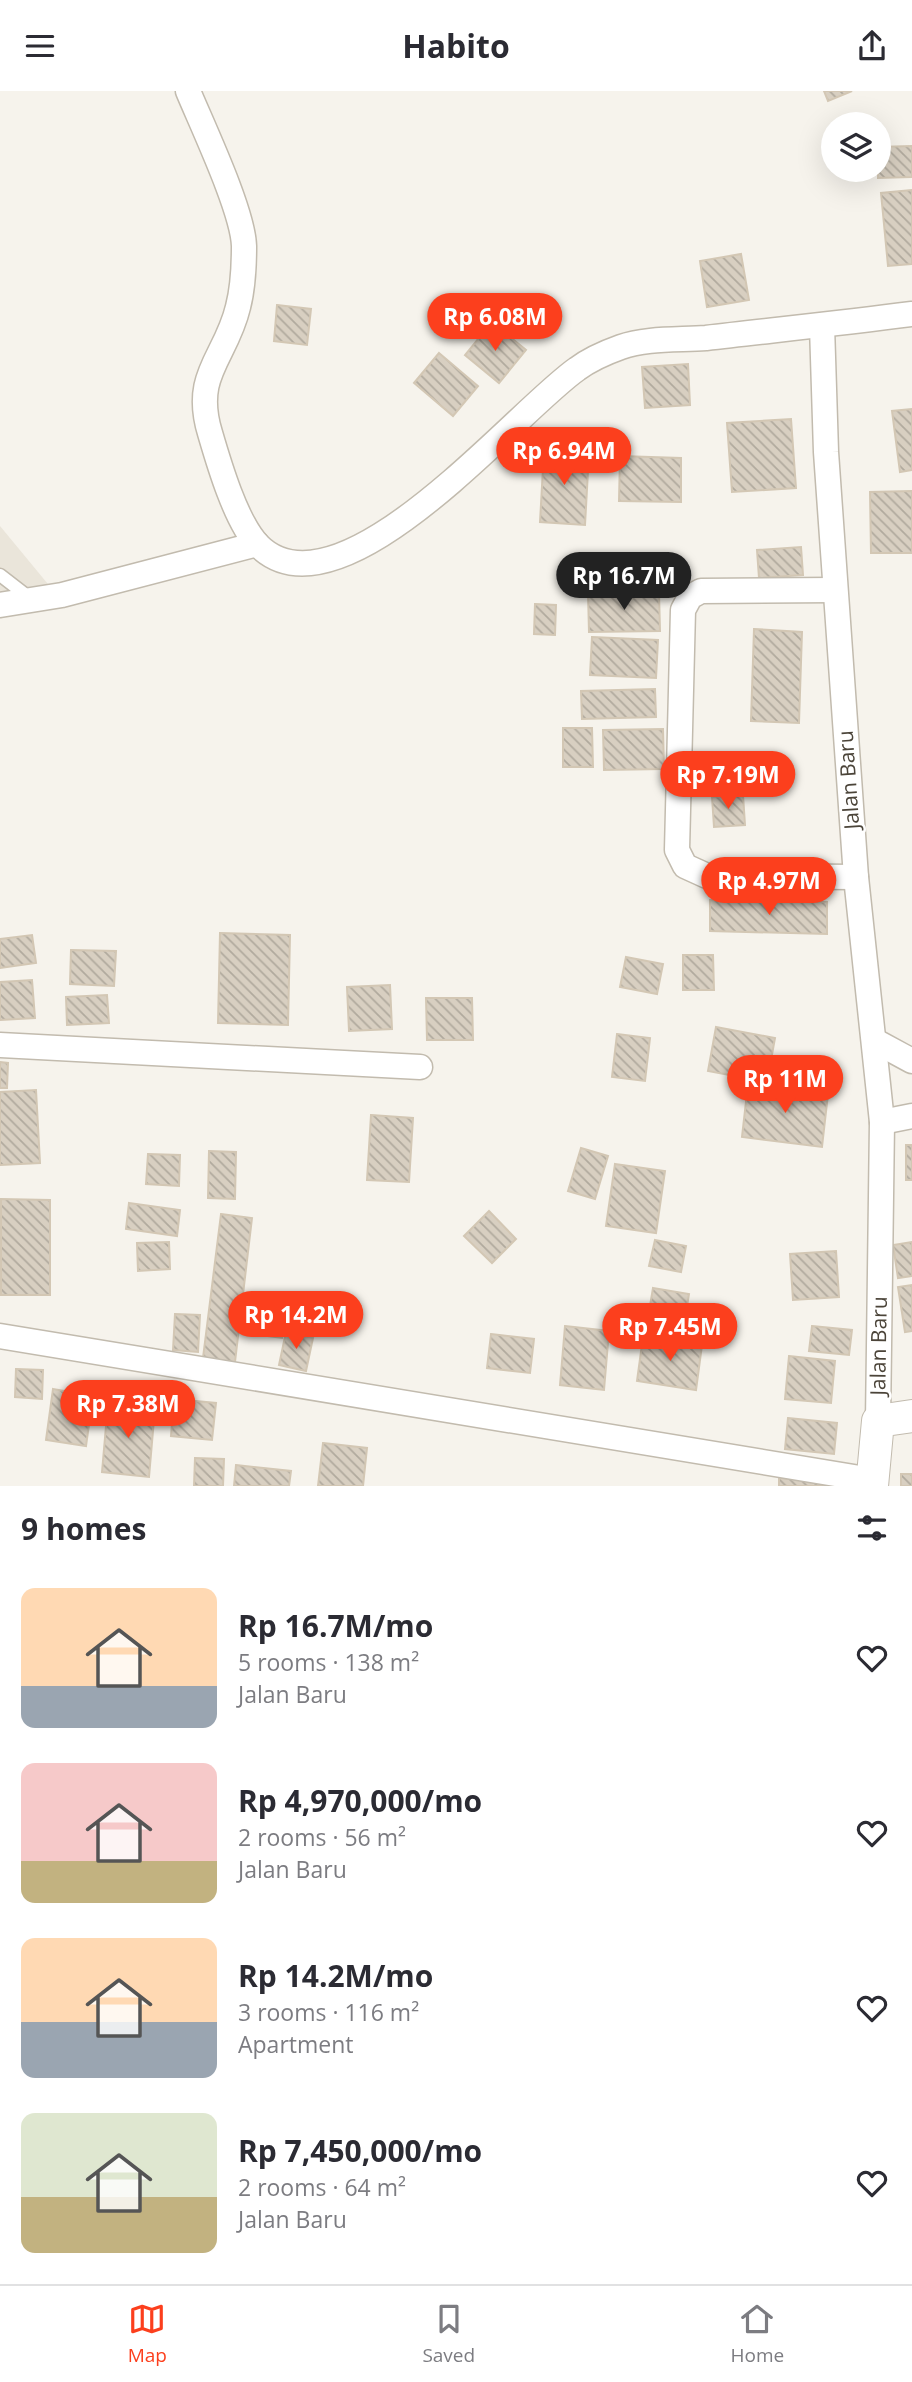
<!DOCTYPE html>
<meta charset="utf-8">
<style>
:root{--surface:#fff;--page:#f2f2f3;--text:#2b2b33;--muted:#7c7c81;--line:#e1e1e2;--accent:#fc3f1d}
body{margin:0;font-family:"Open Sans",sans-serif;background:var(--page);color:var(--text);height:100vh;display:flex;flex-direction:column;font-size:26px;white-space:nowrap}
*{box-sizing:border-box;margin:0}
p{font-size:23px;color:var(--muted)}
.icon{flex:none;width:38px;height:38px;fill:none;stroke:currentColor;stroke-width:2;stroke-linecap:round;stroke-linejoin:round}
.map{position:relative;height:1395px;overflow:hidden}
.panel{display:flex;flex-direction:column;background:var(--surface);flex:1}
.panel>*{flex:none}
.buttons{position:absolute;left:821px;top:21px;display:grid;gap:14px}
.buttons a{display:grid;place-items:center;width:70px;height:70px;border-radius:50%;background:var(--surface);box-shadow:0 7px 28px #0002;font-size:35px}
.price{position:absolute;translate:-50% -60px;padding:0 16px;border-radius:24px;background:var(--accent);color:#fff;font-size:23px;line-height:46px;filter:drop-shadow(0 2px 4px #0008)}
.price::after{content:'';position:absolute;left:50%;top:42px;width:21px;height:16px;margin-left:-10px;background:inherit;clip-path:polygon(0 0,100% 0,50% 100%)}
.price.on{background:#222;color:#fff}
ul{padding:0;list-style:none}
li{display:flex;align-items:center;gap:21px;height:175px;padding:0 21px}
li span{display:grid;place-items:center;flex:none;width:196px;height:140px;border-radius:14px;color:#555}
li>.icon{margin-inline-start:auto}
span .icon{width:84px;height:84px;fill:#fffc;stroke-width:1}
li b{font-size:30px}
h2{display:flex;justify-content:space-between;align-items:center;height:84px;padding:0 21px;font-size:30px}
header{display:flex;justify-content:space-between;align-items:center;height:91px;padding:0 21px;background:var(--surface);font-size:32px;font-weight:700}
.tabs{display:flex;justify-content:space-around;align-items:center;height:98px;border-top:2px solid var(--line);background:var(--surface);font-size:19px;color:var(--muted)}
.tabs a{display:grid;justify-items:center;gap:4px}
.tabs .on{color:var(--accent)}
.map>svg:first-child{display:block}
.residential{fill:#eae5da}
.building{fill:url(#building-back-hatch);stroke:#d3c7b4;stroke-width:2}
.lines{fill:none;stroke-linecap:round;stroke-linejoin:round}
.service-casing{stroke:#c2bbae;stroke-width:15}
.minor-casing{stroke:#c2bbae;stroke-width:27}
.tertiary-casing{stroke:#c2bbae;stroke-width:34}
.service{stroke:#fff;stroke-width:12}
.minor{stroke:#fff;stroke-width:24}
.tertiary{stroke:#fff;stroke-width:32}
.labels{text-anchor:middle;stroke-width:5;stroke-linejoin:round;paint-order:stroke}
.street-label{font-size:21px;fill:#4b4439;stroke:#fff}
</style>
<header><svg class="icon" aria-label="menu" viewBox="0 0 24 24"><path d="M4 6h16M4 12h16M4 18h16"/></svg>Habito<svg class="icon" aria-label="share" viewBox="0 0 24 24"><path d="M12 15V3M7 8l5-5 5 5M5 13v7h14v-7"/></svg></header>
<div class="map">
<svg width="912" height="1395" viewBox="0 0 912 1395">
<defs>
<pattern id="building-back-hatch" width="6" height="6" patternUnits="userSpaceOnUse" patternTransform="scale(1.75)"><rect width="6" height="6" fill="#d8cfc1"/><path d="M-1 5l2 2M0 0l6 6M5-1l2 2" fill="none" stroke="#b1aa9e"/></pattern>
</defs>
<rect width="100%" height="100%" fill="#f6f3ec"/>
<polygon class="residential" points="0,435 52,498 0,513"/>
<g class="building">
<polygon points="824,0 852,0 828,10"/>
<polygon points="912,55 912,86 878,87 878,56"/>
<polygon points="912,99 912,173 888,175 881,102"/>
<polygon points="741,163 749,209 707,216 700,170"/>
<polygon points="277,214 311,218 307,254 274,250"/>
<polygon points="492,231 526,259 499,292 465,264"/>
<polygon points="439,262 478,295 453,325 414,292"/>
<polygon points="688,273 690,314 645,317 642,276"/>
<polygon points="912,318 912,379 900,381 892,320"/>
<polygon points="791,328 796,397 732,401 727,332"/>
<polygon points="544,359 589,362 585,434 540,431"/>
<polygon points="620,365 681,367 681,411 619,410"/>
<polygon points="912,400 912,462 871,462 870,401"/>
<polygon points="801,456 803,484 759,487 757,459"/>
<polygon points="659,501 660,540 589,541 588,502"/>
<polygon points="535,513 556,514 555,544 534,543"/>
<polygon points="754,538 802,541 799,632 751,630"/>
<polygon points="592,546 658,549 656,587 590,584"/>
<polygon points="655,598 656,626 582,628 581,600"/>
<polygon points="563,637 592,637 593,676 563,676"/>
<polygon points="663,638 664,678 604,679 603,639"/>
<polygon points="743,704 745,734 714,736 712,706"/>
<polygon points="710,809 827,811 827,843 710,840"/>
<polygon points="220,842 290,844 288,934 218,932"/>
<polygon points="32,844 36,872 0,877 0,848"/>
<polygon points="71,859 116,860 114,895 70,893"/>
<polygon points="683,864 713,864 714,899 683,899"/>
<polygon points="626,866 663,873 657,903 620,896"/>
<polygon points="32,889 35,927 0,929 0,891"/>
<polygon points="390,894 392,938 349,940 347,896"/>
<polygon points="107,904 109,932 67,934 66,906"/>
<polygon points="426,907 472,907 473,949 427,949"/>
<polygon points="716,936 775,947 767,991 708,980"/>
<polygon points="617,943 650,947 645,990 612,986"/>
<polygon points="0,971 8,972 7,997 0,997"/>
<polygon points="748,993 828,1003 822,1056 742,1046"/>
<polygon points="36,999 40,1072 0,1074 0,1001"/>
<polygon points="371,1024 413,1027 409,1091 367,1089"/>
<rect x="906" y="1054" width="6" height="35"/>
<polygon points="581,1057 608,1065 595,1108 568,1100"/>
<polygon points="209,1060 236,1061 235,1108 208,1107"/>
<polygon points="148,1063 180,1064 179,1095 146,1093"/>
<polygon points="615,1073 665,1080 656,1142 606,1135"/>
<polygon points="1,1108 50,1109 50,1204 1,1204"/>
<polygon points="129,1112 180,1119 177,1145 126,1138"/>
<polygon points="489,1120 516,1148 492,1172 464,1145"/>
<polygon points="221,1123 252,1127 235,1271 203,1267"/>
<polygon points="655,1149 686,1155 681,1181 649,1175"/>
<polygon points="169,1151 170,1178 138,1180 137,1152"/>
<polygon points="912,1151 912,1185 898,1187 893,1154"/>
<polygon points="836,1160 839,1206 793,1209 790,1163"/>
<polygon points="912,1194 912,1240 905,1241 898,1196"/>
<polygon points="653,1197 689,1203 682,1245 646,1239"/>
<polygon points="256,1206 287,1210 282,1247 252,1243"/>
<polygon points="175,1223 200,1224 198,1261 173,1259"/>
<polygon points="565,1235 609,1240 604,1299 560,1294"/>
<polygon points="812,1235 852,1239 849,1264 809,1260"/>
<polygon points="286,1241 313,1247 306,1280 279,1274"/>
<polygon points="491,1243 534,1248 530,1282 487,1277"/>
<polygon points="643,1246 702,1254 696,1299 637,1290"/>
<polygon points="789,1265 835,1270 831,1312 785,1308"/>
<polygon points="16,1278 43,1279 42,1308 15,1306"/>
<polygon points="53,1298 93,1305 86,1355 46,1349"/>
<polygon points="174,1308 216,1312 212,1349 171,1345"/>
<polygon points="108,1312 155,1317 149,1386 102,1381"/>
<polygon points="788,1327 837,1332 834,1363 785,1358"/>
<polygon points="323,1352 367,1357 363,1395 318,1395"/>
<polygon points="195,1367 224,1368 223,1395 194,1395"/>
<polygon points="236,1374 291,1380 289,1395 234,1395"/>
<rect x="901" y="1383" width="11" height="12"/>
<polygon points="779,1387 836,1392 836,1395 779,1395"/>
</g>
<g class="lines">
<g class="service-casing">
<polyline id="service" points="0,484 31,508"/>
</g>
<g class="minor-casing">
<g id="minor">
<path d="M188,0c15,36 55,120 56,155 0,19 -1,42 -6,61 -12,51 -46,67 -28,126 9,31 26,89 48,112 81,82 258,-134 319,-176 12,-9 30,-17 44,-22 24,-9 58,-7 85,-9 69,-8 137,-15 206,-24"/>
<polyline points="822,235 826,361 856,786 882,1031 878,1330"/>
<polyline points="835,499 701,500 690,506 683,519 677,759 685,775 707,785 856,786"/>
<polyline points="0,514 62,504 257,453"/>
<polyline points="875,950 912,970"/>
<polyline points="0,954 420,976"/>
<polyline points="882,1031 912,1025"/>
<polyline points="0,1245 872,1389"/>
</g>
</g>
<g class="tertiary-casing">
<polyline id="tertiary" points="872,1395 878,1330 912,1325"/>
</g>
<use href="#service" class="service"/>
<use href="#minor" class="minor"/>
<use href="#tertiary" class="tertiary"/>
</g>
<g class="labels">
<g class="street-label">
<text transform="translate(849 689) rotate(-94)" y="7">Jalan Baru</text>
<text transform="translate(879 1255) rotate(-89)" y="7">Jalan Baru</text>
</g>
</g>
</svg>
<div class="buttons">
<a><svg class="icon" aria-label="layers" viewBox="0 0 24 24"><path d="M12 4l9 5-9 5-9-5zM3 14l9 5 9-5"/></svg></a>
</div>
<b class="price" style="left:495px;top:262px">Rp 6.08M</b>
<b class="price" style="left:564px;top:396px">Rp 6.94M</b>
<b class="price on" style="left:624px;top:521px">Rp 16.7M</b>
<b class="price" style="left:728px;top:720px">Rp 7.19M</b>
<b class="price" style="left:769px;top:826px">Rp 4.97M</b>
<b class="price" style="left:785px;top:1024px">Rp 11M</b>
<b class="price" style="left:296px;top:1260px">Rp 14.2M</b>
<b class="price" style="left:670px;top:1272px">Rp 7.45M</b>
<b class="price" style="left:128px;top:1349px">Rp 7.38M</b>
</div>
<section class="panel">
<h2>9 homes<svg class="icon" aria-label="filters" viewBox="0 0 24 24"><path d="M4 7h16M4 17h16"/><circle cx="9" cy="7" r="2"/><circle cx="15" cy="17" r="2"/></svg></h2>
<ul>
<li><span style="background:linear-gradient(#ffd9b3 70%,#9aa5b1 0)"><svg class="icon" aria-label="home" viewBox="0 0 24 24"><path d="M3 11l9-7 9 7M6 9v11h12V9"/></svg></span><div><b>Rp 16.7M/mo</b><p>5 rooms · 138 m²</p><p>Jalan Baru</p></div><svg class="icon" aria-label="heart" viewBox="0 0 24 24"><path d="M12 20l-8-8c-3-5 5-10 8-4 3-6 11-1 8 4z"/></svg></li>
<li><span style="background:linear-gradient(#f6c9c9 70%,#c2b280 0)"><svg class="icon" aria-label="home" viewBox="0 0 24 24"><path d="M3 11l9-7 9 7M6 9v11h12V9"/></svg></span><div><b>Rp 4,970,000/mo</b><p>2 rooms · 56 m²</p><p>Jalan Baru</p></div><svg class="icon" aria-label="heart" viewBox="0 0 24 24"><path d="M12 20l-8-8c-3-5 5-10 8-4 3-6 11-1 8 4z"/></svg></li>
<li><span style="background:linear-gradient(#ffd9b3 60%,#9aa5b1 0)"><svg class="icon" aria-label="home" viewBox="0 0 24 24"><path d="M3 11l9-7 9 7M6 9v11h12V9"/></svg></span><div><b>Rp 14.2M/mo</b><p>3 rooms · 116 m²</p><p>Apartment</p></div><svg class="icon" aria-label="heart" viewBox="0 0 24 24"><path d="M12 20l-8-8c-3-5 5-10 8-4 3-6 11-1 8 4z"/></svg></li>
<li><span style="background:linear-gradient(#dfe7d0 60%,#c2b280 0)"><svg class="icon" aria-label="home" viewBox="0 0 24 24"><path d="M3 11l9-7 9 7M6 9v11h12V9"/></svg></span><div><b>Rp 7,450,000/mo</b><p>2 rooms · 64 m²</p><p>Jalan Baru</p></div><svg class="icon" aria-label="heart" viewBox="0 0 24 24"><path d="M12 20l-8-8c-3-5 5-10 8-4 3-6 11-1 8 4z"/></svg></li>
</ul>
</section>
<nav class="tabs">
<a class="on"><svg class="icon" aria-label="map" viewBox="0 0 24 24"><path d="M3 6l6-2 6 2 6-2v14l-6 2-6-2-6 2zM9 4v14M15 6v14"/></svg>Map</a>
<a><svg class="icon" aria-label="saved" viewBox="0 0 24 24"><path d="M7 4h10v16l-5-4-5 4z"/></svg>Saved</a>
<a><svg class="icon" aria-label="home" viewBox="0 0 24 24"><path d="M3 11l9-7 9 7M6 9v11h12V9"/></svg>Home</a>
</nav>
